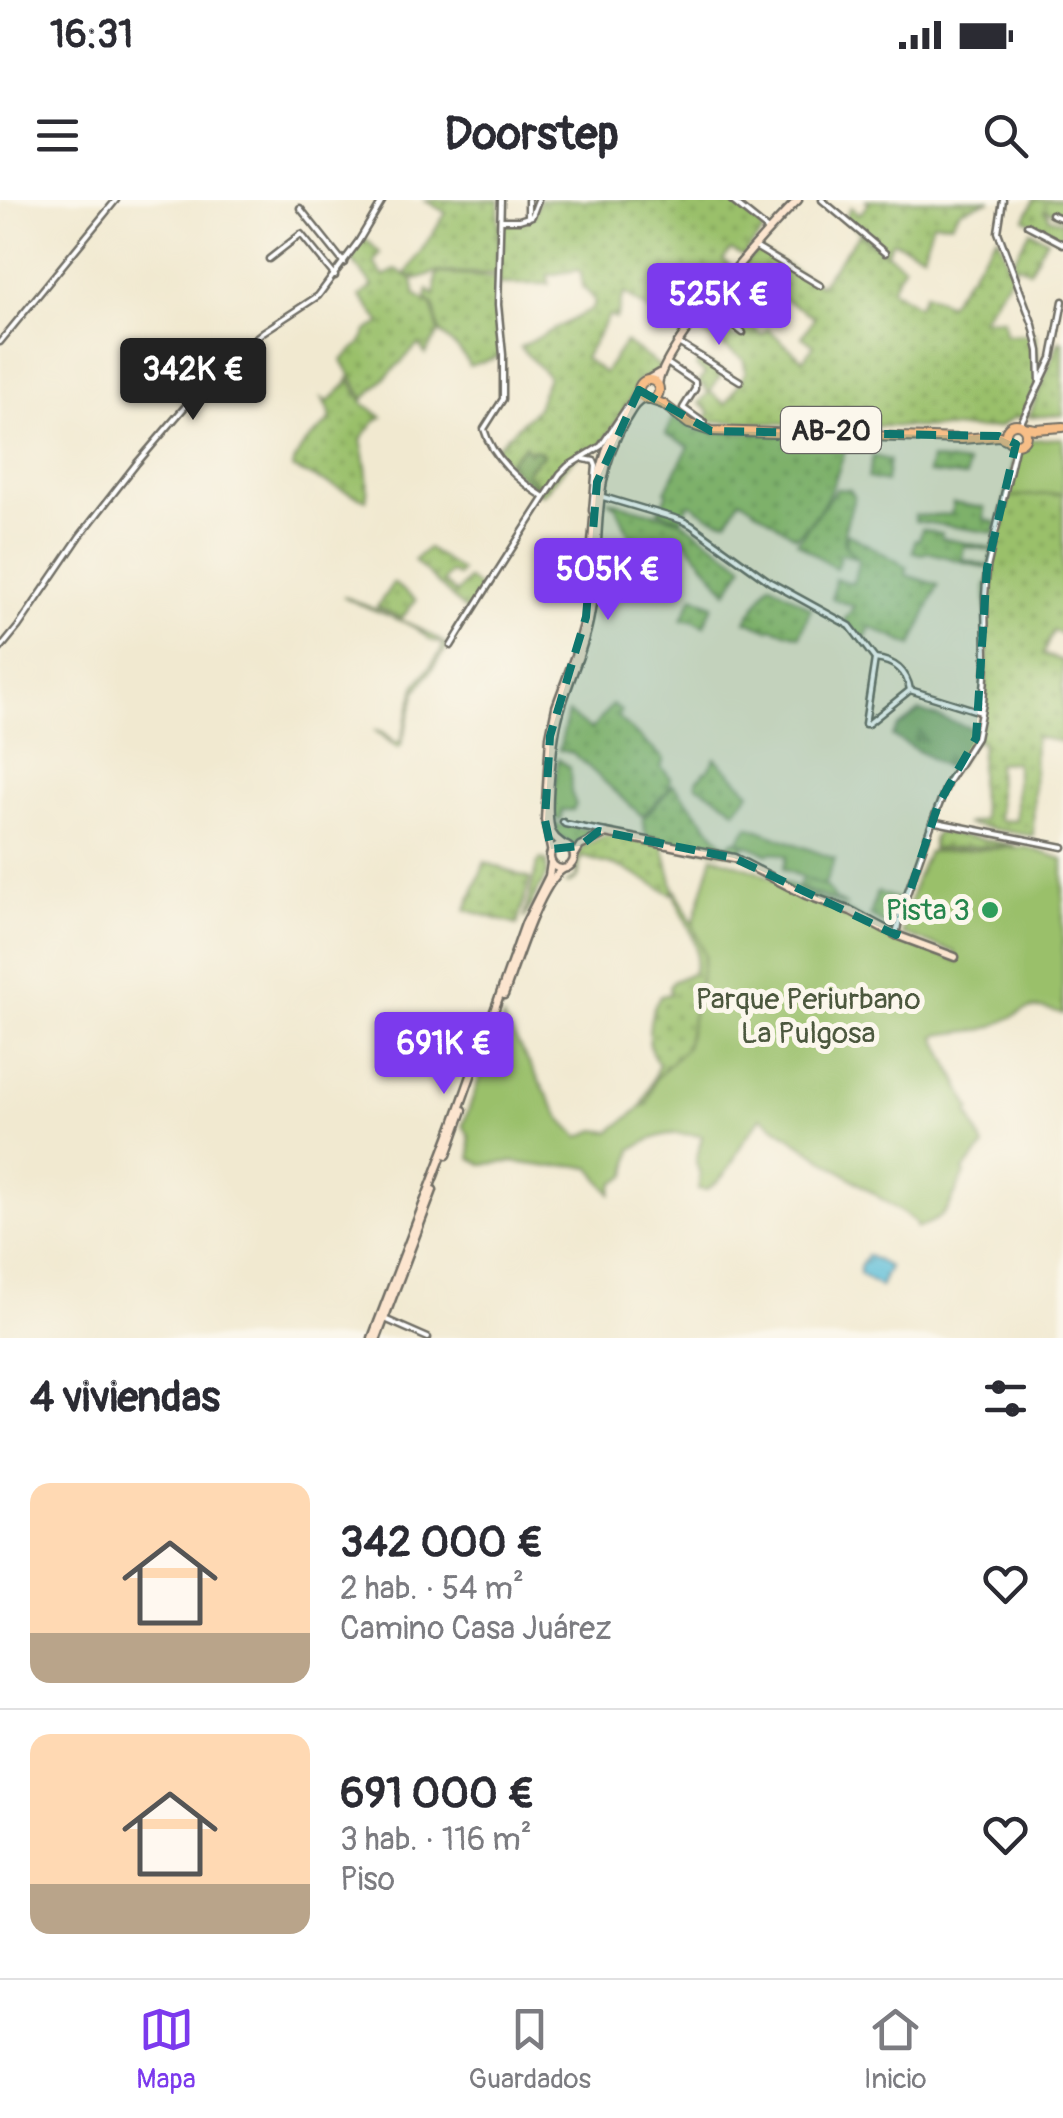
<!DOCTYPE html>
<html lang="es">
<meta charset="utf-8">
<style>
:root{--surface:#fff;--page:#f7f7f7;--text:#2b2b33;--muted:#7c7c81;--line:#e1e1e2;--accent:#7c3aed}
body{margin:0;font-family:Pangolin,sans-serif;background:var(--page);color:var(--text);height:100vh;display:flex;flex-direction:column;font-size:38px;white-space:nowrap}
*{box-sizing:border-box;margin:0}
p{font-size:32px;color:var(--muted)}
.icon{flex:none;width:55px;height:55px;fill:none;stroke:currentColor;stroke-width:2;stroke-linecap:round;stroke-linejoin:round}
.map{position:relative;height:1138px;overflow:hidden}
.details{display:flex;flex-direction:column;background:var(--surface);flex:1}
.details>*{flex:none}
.price{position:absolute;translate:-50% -85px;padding:0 22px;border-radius:10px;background:var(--accent);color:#fff;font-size:32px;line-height:65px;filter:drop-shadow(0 2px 5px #0008)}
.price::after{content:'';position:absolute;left:50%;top:60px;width:30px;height:22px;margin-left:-15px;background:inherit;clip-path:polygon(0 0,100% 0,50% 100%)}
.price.on{background:#222;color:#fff}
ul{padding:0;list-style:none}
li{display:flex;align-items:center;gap:30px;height:250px;padding:0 30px}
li+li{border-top:2px solid var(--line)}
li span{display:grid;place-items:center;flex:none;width:280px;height:200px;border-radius:20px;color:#555}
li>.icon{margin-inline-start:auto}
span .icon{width:120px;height:120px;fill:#fffc;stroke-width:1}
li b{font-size:42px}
h2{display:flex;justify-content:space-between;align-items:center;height:120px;padding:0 30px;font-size:42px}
.status{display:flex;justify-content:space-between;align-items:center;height:70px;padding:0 50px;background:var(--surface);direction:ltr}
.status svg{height:28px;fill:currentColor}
header{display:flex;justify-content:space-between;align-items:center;height:130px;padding:0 30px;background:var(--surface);font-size:45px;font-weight:800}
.menu{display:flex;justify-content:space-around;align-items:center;height:140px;border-top:2px solid var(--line);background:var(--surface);font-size:28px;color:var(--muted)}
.menu a{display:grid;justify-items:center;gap:5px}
.menu .on{color:var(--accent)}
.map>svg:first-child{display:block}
.grass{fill:url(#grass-dots);stroke:#62764b;stroke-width:2.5;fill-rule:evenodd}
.forest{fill:url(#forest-firs);stroke:#536845;stroke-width:2.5}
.park{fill:#9ac06b;stroke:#62764b;stroke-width:2.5}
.water{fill:url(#water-ripples);stroke:#427481;stroke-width:2.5}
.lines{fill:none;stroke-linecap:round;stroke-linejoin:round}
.street-casing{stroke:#706e65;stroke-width:9}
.secondary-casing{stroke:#706e65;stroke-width:11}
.primary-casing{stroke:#706e65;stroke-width:12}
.street{stroke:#fff;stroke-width:4}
.secondary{stroke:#fce5cf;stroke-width:6}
.primary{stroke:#f7be87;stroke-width:8}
.marked{fill:#0f766e;fill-opacity:0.2;stroke:#0f766e;stroke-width:8;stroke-dasharray:20 12;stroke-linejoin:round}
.leisure-dot{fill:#2e9e5b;stroke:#fbf7ec;stroke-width:4}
.labels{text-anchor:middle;stroke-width:10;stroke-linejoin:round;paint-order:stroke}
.shield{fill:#fbf7ec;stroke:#696865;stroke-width:2.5}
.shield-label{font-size:28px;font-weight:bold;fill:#2b2b2b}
.leisure-label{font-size:30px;fill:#27864d;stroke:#fbf7ec;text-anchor:end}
.park-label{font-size:30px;fill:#4c583e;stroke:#fbf7ec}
</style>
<div class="status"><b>16:31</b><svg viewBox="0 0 49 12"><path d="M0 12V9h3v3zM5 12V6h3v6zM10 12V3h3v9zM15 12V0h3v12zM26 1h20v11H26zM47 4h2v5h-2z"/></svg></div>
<header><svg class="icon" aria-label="menu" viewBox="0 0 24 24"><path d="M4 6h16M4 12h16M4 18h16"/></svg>Doorstep<svg class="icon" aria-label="search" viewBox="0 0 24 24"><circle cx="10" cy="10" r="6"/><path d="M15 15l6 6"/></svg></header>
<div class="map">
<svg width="1063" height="1138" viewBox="0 0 1063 1138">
<defs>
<pattern id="grass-dots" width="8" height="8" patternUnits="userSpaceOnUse" patternTransform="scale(2.5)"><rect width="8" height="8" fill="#9ac06b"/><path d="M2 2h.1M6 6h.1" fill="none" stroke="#7e9c58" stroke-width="1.8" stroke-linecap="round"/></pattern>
<pattern id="forest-firs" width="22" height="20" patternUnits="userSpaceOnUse" patternTransform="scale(2.5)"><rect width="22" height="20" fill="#7ba65f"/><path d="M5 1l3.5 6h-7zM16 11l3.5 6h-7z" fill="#65874f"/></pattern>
<pattern id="water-ripples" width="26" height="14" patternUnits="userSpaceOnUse" patternTransform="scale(2.5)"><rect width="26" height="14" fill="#59bcd7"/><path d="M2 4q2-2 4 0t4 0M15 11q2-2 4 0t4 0" fill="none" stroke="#4a99af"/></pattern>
</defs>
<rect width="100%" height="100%" fill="#fbf7ec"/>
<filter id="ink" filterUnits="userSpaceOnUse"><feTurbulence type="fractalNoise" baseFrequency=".01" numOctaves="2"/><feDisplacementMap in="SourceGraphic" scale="20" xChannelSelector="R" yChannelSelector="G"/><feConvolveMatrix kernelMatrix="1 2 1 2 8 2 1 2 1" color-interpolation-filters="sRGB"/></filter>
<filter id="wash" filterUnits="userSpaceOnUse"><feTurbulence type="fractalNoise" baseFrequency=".0048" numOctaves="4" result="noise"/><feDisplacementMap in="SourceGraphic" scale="40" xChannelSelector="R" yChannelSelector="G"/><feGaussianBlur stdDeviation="2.25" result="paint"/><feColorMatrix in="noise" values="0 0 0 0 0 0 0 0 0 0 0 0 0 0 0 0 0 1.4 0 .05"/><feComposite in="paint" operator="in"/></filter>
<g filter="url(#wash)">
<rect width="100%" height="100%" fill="#f1e9d0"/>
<g class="grass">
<polygon points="425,0 499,0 497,74 436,72 417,79 406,74 446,13"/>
<path d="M540,0h190l31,26 2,6 -20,24 -12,-6 -8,10 10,7 -52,68 -56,-42c-6,8 -4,17 -9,26l-7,-3 -25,42 20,15 21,-31 36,25 -8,8 -6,1 -10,5 -7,19 -27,43 -6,5 -3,-1 -22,13 -29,34h-3l-5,-13 -9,-8 10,-14 7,-4 -12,-2 -6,-7 -18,17 -12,-15 42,-40 11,-32 -28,-29 71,-37 4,-8 -4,-7 -9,-8 -1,-15 -4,-2 -29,5 1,9h-50l2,-60 4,-4 15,1 12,-4z"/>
<polygon points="866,0 991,0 960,10 952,23 933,22 923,54 893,41 886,53 904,66 891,89 918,106 925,93 948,104 969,75 972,75 973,69 998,36 1012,74 981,119 1003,119 1005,135 1035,134 1040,174 1024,217 1013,218 999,227 980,229 704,221 710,212 699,203 709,192 699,183 705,174 696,166 700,159 723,172 710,192 724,203 727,203 746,172 743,159 695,128 702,118 738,139 747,124 729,111 732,106 754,121 751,126 762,135 768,129 803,160 814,145 802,137 815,117 738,73 757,49 820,85 859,34 884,54 845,18 851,7 860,14 869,3"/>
<polygon points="1034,0 1063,0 1063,18 1045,9 1044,11 1048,14 1049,18 1063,22 1063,39 1025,19"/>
<polygon points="1030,31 1047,39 1029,71 1017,64 1014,70 1012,62"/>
<polygon points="363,38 365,38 380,53 374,63 384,77 396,69 413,80 416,96 432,105 439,133 425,154 419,144 364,199 342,160 360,144 368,130 381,123 360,96 373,86 350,58"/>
<path d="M440,73l57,5v41l5,37 -33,10c-8,-21 -20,-20 -29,-35 -4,-7 -4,-18 -6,-26l-8,-6 2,-9 7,6 1,-21z"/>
<polygon points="1059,141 1063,142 1063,215 1029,217"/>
<path d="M349,179l15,25 18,13 -7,4 -14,18c4,20 9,43 5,61l-74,-32c10,-28 18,-27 37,-47l2,1 -2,-12 -6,-11 5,3 19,-18z"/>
<path d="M673,217l24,13 152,7c-12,41 -21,71 -53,100l-56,-38 -12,21c-15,2 -26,-9 -38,-17l-9,16 -22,-8 9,-18 -3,-2 24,-45 -23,-12z"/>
<polygon points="873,256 889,260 886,282 868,278"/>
<polygon points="931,259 968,264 966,277 928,273"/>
<path d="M836,289l14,1 4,6c-3,21 -21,46 0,59l-8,-8 1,-14 60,34 -1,8 32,10 -26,61 -42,-19 -6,14 -20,-20 10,-15 -22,-7 3,-20 18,4 6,-24 -18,-6 -5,16 -39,-27z"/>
<path d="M1063,293v141l-10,-3 -10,23 20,7v81l-28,-5 -2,99 -68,-12 18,-4 -4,-40 3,-40 -7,2 10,-39 2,-43 -1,-74 5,-10 -1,-14 15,-60 1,-5zM1016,562v59l-17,-1 -2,-57z"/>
<path d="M607,300l75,21 62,44 -17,27 -45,-56 -25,16 -11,-8 -12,-1c-11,-14 -11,-35 -27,-43z"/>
<path d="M953,303l32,5 -1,12 12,2 -2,11 -79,-12v-6c15,2 23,-2 36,0z"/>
<polygon points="922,329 941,333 941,338 991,348 991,350 964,346 962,359 987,366 985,368 928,352 922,354 913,352 915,339 919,340"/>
<polygon points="428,348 461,371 458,376 450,372 443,382 456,393 468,379 482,389 468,413 414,360"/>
<polygon points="393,383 416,400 402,418 377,407"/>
<polygon points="770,383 811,408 800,436 771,428 769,430 746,421"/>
<path d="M343,396l76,32 27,16 1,4 -31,43 -15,54 -3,3 -22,-17h5l14,12 6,-2 15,-56 25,-33 2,-8 -13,-4c-19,-22 -63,-29 -87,-44z"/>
<polygon points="693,396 713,405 704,426 692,420 682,420"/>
<polygon points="612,505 621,511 618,518 664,559 661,567 671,578 668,590 642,616 573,553 559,550 568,513 591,530"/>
<polygon points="715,558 750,592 735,611 728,604 696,585 696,582 710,567"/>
<polygon points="673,584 722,642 728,646 734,640 745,646 738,655 650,639 645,632 643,619 668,592"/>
<polygon points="554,624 589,630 589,638 572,644 558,636"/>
<polygon points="938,632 1015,645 932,649 934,636"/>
<path d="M611,635l52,10 11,44 -2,5 -50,-26 -39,-11c-10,12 5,21 -17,27l11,-7 -2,-10 7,-20 22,-11z"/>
<polygon points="541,659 547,661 547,674 524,719 537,664"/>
<polygon points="485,662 530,679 517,725 466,710"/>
<polygon points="803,677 827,687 835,699 847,706 798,687"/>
<path d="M675,689l18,35 12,32 -19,92 -21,20 -18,38 -6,2 18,-44c-15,-15 -12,-51 2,-68l9,-2 -1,-7 3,-5 21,-10c11,-25 -8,-51 -18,-75z"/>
<polygon points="877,692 903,701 895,731 870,716"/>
</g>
<g class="forest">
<polygon points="525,246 530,253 532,249 542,252 541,258 536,259 535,264 531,264 526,273 535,281 535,285 540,290 538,292 506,264"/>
<polygon points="920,511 977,530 975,538 953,571 892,536 898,527"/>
</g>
<g class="park">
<polygon points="1063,238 1063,293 1006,297 1017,250 1030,240"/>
<polygon points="558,559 570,568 571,592 576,605 573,610 562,610 561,620 551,618"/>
<polygon points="748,626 835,659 824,686 783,669 787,656 773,652 768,654 738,641"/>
<path d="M1025,647l38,12v155c-43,-17 -43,6 -78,15 -16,3 -33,3 -50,7l36,74 -3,2 16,35 -21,24 2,3c-17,30 -12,42 -48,54l-3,-7 -153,-104c-8,12 -18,23 -24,36 -8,17 -15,27 -31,37l-8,-1 2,-14 -4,-13 6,-26c-33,-5 -40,-3 -70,13l-5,26 -13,8 -3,11 -20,-26 -19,-3 -22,2 -37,-5 -31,2 -11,-5 -2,-23 -6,-11 34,-95 3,-2 3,-10 57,99 19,20 17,-7 14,2 34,-27h3l8,-26 31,-31 19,-92 -12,-32 20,-68 39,13 106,47 34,21 65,24 -2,-9 -53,-18 13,-52 13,-30z"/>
</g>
<polygon class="water" points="867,1055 889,1067 880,1087 860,1074 860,1067"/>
</g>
<g filter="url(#ink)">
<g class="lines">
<g class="street-casing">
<g id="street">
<path d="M501,0l-3,105 5,50v44l-19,30c8,29 36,53 60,68"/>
<polyline points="528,0 528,18"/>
<polyline points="731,0 768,30"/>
<polyline points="822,0 885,53"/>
<polyline points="1003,0 998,32 1033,125 1039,151 1040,183"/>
<polyline points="300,8 344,63"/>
<polyline points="1051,14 1063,19"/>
<polyline points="501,20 519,20 532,16 538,0"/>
<polyline points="1027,25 1063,44"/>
<polyline points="757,48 821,86"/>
<polyline points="269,59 301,34 335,76"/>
<polyline points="718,94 759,122"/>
<polyline points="707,105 743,133"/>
<polyline points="0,142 116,0"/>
<polyline points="680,144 740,181"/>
<polyline points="667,163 695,182 695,189 683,208 704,223"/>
<polyline points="1020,225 1052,158 1063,101"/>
<polyline points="584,259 594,261 596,266 592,311"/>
<path d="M603,297l78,23 10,5 79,57 80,44 25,33c19,2 32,12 35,31l71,22"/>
<path d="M451,446c35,-58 72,-115 109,-172l8,-8 33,-20 26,-39"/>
<polyline points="0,449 18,427 80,336 137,263 219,167 263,132 318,96 358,42 383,0"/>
<polyline points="875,459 865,524 868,524 910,490"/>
<polyline points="563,622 565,624 606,632"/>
<polyline points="932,623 948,582 976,538 983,503 986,463 985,396 987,368 1016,244"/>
<polyline points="896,735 901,711 932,623 936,622 1063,647"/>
<polyline points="387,1120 428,1138"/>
</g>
</g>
<g class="secondary-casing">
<g id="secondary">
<polyline points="647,180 659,173"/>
<path d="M658,187c0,-35 111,-159 140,-187"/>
<path d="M563,644c-5,-4 -8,-5 -11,-11 -8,-16 1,-94 6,-114 8,-35 26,-67 32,-103 13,-68 -2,-132 35,-195 6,-9 9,-18 19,-22"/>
<circle cx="562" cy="657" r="12"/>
<polyline points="551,649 545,620 550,536 556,507 576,453 586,417 597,282 608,245 639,190"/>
<polyline points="574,656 580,646 606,633 734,658 806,695 851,711 896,735 955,757"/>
<path d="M504,795c11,-29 35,-110 59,-126"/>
<polyline points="447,955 463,910"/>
<polyline points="372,1138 452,929 525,724 549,676 551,663"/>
<polyline points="377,1138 433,990"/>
</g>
</g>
<g class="primary-casing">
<g id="primary">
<circle cx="649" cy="190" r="10"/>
<polyline points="651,200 663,204 689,224 711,231 962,239 999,236 1008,240"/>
<circle cx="1016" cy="234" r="10"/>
<polyline points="1023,227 1035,229 1063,227"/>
</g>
</g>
<use href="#street" class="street"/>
<use href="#secondary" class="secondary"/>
<use href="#primary" class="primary"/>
</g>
</g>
<path class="marked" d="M639,190l72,41 288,5 17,8 -29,124 -11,170 -38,67 -42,130 -162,-77 -135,-27 -19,15 -29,3 -6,-29 5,-84 36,-119 11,-135z"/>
<circle class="leisure-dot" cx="990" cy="710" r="10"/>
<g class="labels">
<rect class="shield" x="781" y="207" width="100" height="46" rx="8"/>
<g class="shield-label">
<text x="831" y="240">AB-20</text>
</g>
<g class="leisure-label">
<text x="970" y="720">Pista 3</text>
</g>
<g class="park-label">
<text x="808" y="809">Parque Periurbano<tspan x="808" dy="34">La Pulgosa</tspan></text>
</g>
</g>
</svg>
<b class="price" style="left:719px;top:148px">525K €</b>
<b class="price on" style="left:193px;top:223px">342K €</b>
<b class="price" style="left:608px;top:423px">505K €</b>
<b class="price" style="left:444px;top:897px">691K €</b>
</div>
<section class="details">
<h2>4 viviendas<svg class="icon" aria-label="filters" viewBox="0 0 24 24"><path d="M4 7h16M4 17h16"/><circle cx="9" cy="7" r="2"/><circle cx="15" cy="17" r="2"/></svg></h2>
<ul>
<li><span style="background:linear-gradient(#ffd9b3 75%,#b9a48a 0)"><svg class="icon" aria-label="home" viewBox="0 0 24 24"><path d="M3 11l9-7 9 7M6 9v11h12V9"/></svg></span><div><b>342 000 €</b><p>2 hab. · 54 m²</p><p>Camino Casa Juárez</p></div><svg class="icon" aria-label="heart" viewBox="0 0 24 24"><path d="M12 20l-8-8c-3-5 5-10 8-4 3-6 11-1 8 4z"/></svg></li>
<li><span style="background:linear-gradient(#ffd9b3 75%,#b9a48a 0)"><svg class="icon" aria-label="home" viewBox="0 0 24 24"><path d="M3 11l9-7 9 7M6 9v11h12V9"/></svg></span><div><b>691 000 €</b><p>3 hab. · 116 m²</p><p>Piso</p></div><svg class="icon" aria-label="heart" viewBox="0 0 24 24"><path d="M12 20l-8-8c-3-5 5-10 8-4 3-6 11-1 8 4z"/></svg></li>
</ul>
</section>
<nav class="menu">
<a class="on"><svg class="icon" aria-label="map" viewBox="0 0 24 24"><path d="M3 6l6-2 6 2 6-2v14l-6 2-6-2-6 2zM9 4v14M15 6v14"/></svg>Mapa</a>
<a><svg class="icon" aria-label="saved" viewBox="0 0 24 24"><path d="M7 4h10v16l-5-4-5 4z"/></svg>Guardados</a>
<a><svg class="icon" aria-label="home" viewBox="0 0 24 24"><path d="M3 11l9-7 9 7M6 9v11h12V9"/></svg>Inicio</a>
</nav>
